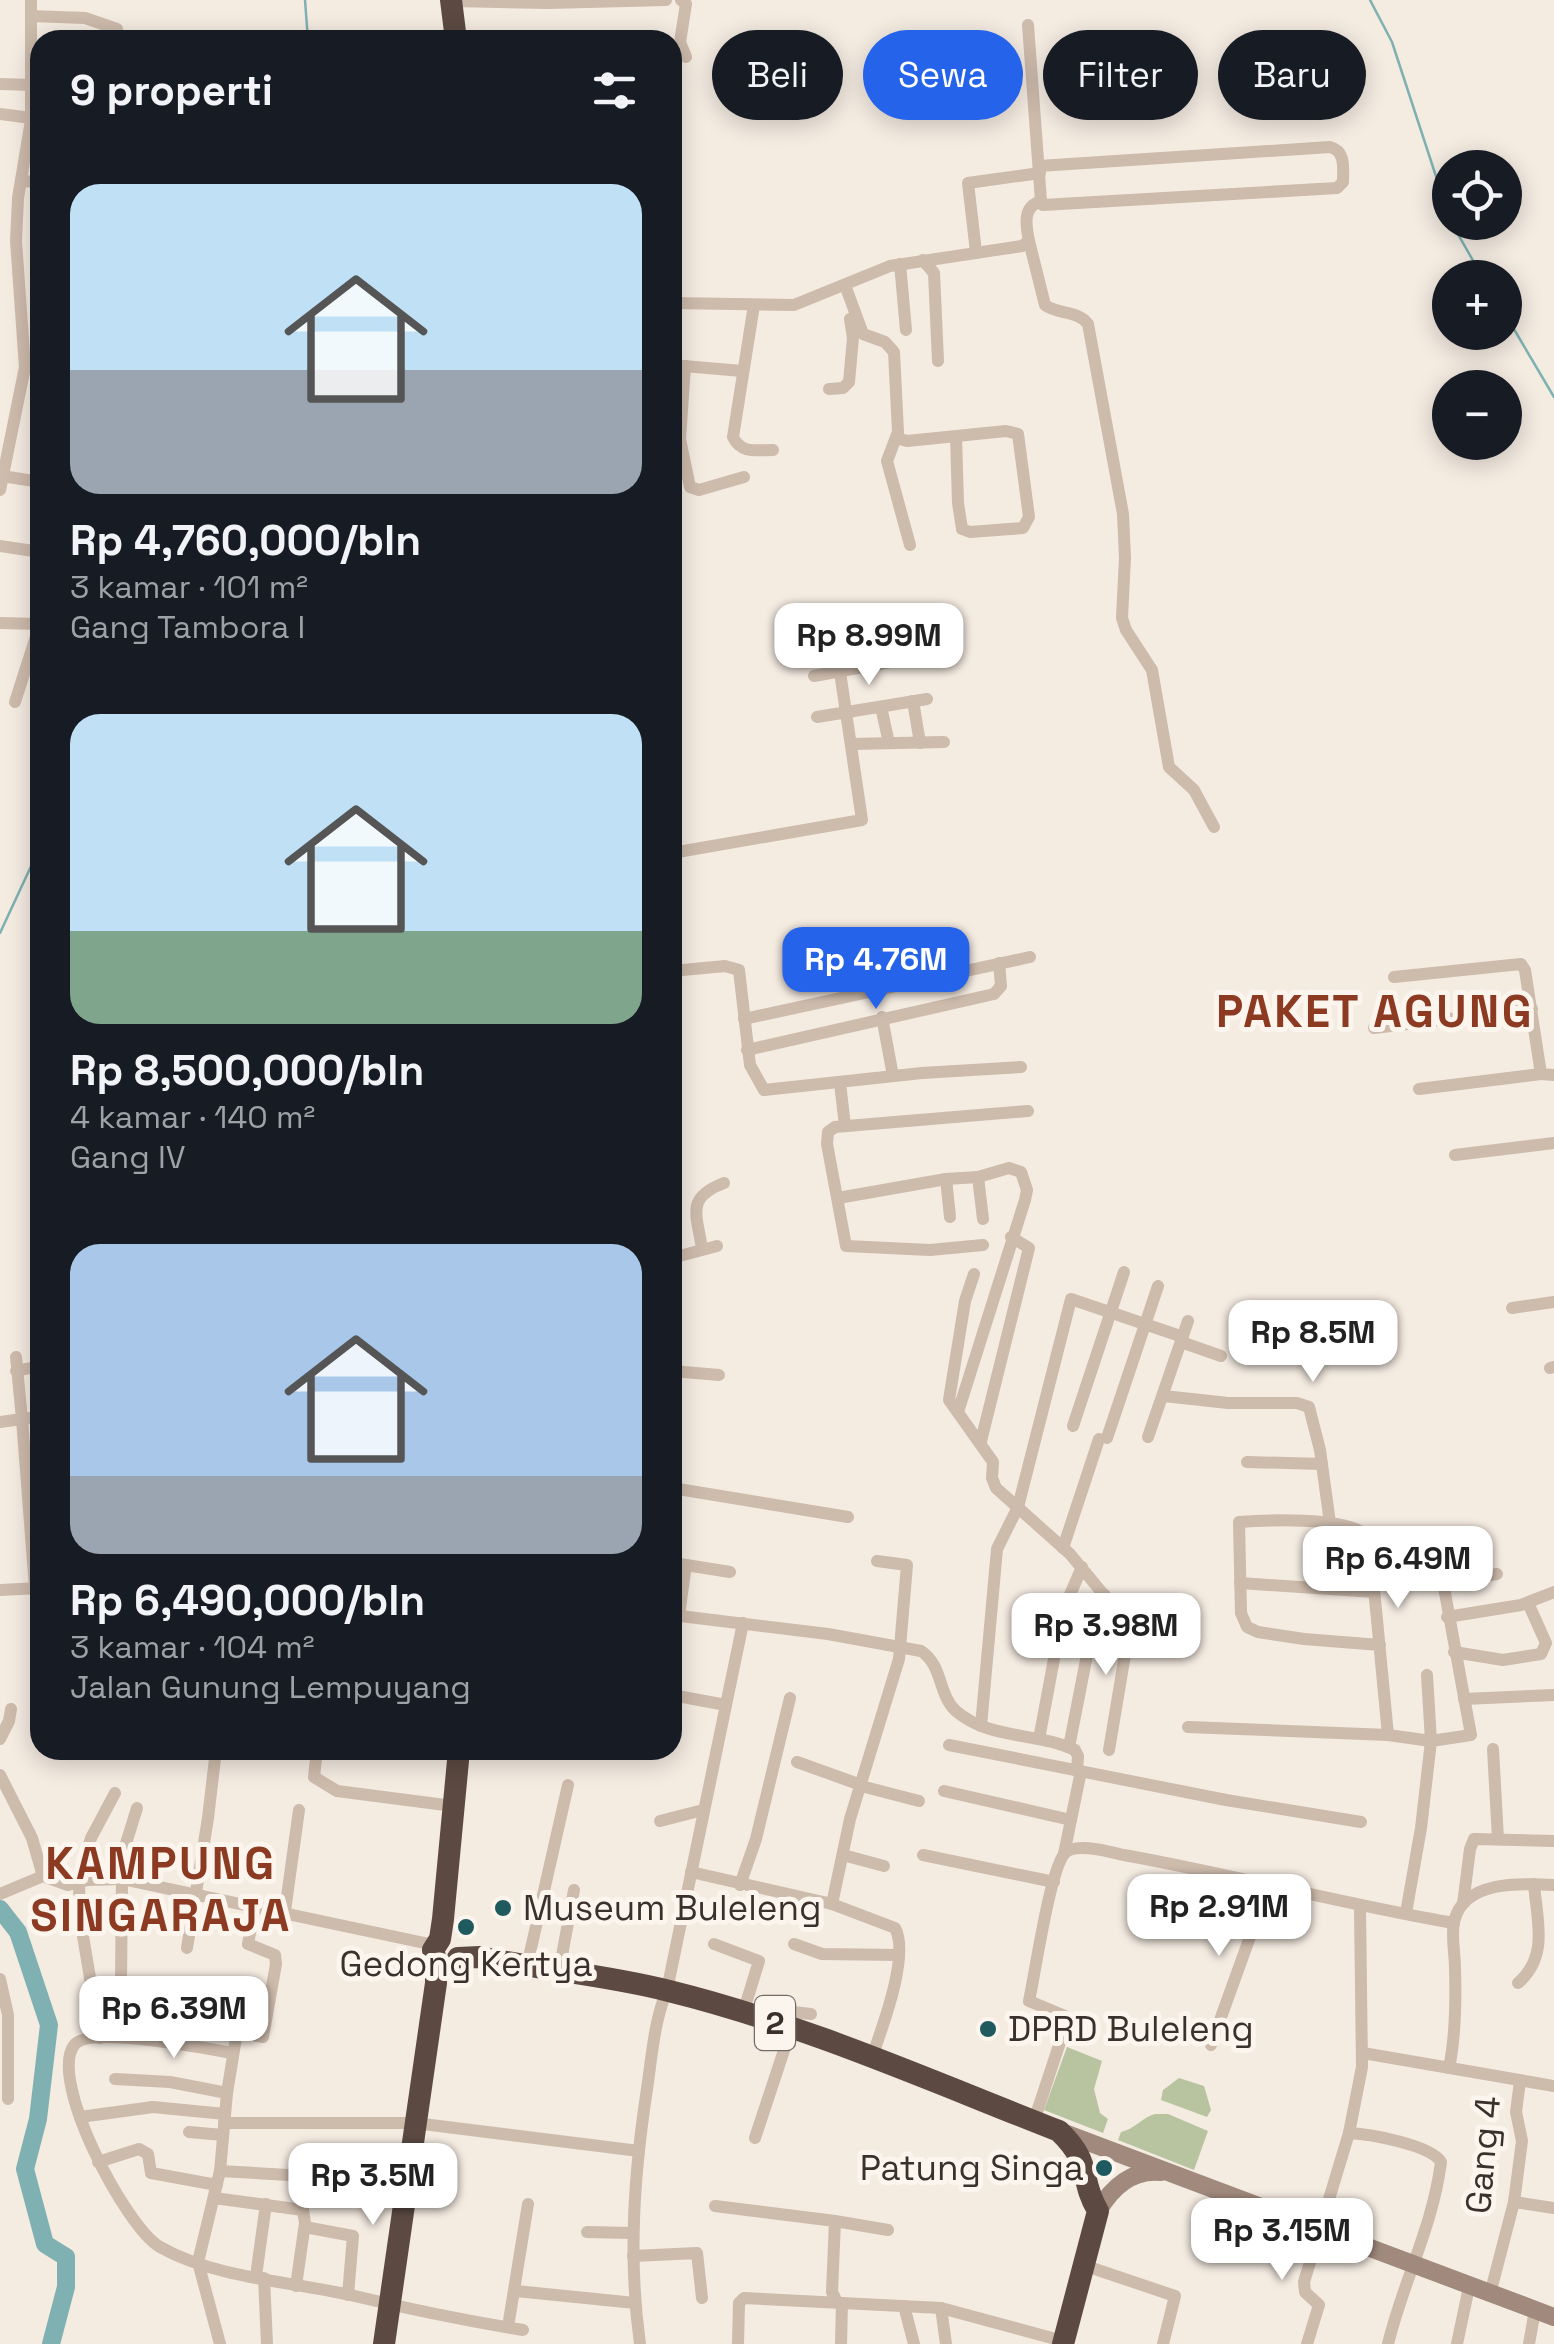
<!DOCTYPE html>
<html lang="id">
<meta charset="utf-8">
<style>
:root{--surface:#171b24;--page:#242831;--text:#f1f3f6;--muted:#9ea1a6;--accent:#2563eb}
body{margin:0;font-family:"Space Grotesk",sans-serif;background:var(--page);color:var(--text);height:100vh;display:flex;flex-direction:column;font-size:38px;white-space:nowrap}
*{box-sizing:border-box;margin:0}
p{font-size:32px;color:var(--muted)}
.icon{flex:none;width:55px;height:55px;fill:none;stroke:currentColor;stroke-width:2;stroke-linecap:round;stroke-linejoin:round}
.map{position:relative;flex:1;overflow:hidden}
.panel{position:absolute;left:30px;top:30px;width:652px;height:1730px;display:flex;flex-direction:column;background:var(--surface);border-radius:30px;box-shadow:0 5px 25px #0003}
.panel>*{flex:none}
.top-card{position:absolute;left:712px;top:30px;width:690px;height:90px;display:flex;gap:20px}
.tools{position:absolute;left:1432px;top:150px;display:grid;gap:20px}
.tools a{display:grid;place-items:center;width:90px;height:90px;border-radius:50%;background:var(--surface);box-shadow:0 5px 25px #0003;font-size:50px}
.price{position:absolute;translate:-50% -85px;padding:0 22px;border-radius:20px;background:#fff;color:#222;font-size:32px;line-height:65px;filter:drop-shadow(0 2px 5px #0008)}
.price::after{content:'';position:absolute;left:50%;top:60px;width:30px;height:22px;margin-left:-15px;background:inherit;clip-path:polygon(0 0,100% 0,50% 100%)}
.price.selected{background:var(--accent);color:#fff}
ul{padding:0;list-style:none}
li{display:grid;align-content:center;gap:20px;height:530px;padding:0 40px}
li span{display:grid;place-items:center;height:310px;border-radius:30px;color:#555}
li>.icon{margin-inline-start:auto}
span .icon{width:180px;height:180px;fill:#fffc;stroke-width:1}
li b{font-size:42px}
h2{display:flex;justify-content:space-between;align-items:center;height:120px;padding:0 40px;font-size:42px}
.tag{padding:0 35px;border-radius:45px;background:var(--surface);box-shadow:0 5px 25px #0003;font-size:35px;line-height:90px}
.tag.selected{background:var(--accent);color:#fff}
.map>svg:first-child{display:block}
.green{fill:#b8c4a0}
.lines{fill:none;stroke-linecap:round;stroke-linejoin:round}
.stream{stroke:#7fb0b2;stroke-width:2.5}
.river{stroke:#7fb0b2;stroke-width:18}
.street{stroke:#cdbbac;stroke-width:12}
.secondary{stroke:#a18a7d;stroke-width:18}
.highway{stroke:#5c4a42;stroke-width:22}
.poi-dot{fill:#1f5a5e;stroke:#fbf5ee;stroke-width:4}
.labels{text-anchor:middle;stroke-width:10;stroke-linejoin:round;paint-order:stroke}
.shield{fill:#fbf5ee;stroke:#756b66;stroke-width:2.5}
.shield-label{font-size:32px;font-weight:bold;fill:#3b302b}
.poi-label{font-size:35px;fill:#3b302b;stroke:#fbf5ee;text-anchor:start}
.street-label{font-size:35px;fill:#3b302b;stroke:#fbf5ee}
.district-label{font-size:45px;font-weight:bold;letter-spacing:2.5px;fill:#8c3b22;stroke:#fbf5ee}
</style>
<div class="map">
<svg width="1554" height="2344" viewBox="0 0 1554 2344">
<rect width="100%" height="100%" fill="#f4ebe1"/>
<g class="green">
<polygon points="1067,2047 1102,2061 1094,2089 1100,2113 1108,2119 1103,2133 1044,2110"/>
<polygon points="1179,2078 1204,2086 1211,2110 1207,2117 1161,2100 1163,2090"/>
<path d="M1155,2114h13l40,17 -14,39 -76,-30 3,-8c14,-3 20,-14 34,-18z"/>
</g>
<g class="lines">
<g class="stream">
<polyline points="305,0 308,40"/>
<polyline points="1370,0 1392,42 1450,219"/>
<polyline points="1451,222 1483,278"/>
<polyline points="1505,314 1554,397"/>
<polyline points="0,933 40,847"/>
</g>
<polyline class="river" points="0,1909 18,1932 49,2025 38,2119 25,2169 45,2244 66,2257 66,2287 51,2344"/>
<g class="street">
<polyline points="681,0 686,4 680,42 686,57"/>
<polyline points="451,1 548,3 666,0"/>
<polyline points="31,16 85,18 117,29"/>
<path d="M1028,25l13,176 2,4 294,-17 6,-6c0,-14 3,-31 -13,-35l-291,19"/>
<polyline points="0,84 32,85"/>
<polyline points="0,114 31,118"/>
<polyline points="21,181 40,182"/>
<path d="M1029,241l16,64c13,10 33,5 43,19l35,190 2,44 -3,60 4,12 26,40 17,97 25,23 20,37"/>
<polyline points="976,252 968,183 1040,173"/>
<polyline points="923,260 934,273 938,361"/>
<polyline points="900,264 906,330"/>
<polyline points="845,285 863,334 885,342 894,352 898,432 887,461 910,545"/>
<path d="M672,303l122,2 96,-39 132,-20 7,-5c-3,-16 -7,-34 12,-40"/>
<path d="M754,305l-21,132c8,17 24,13 40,13"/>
<polyline points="672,365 742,371"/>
<polyline points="685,366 680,439 690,487 699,490 744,477"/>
<polyline points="829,389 843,388 849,382 853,338 850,319"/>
<polyline points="897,438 907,441 1006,431 1018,434 1029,517 1023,528 970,532 962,529 958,503 956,436"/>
<polyline points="2,476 40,482"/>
<polyline points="0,490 25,367 16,241 18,198 31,120 31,0"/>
<polyline points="0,546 40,552"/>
<polyline points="0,623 40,624"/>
<polyline points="875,638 879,664"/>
<polyline points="841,645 845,670"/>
<polyline points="814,676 912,658"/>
<polyline points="913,701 920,743"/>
<polyline points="15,702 40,624"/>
<polyline points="881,707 889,743"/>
<polyline points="817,717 927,699"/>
<polyline points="851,744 944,742"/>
<polyline points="672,853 862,820 840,672"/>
<polyline points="672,971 725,966 739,970 750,1065 764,1090 922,1073 1021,1067"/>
<polyline points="1394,977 1521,964 1525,970 1541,1074 1554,1075"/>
<polyline points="882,1017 893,1076"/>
<polyline points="744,1019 1030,957"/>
<polyline points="1374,1028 1532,1009"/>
<polyline points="747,1050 994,994 1001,986 999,963"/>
<polyline points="840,1083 845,1126"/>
<polyline points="1419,1089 1541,1074"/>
<polyline points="1455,1155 1554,1143"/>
<polyline points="978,1177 983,1219"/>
<polyline points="946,1179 950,1217"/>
<polyline points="838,1198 946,1179 978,1177 1009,1168 1021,1172 1027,1190 1025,1200 958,1412"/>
<polyline points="983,1245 930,1250 846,1246 827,1144 828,1132 835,1127 1028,1111"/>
<path d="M702,1249c-5,-35 -17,-51 22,-66"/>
<polyline points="672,1258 717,1246"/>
<polyline points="974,1274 965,1301 949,1400 993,1462 992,1478 996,1488 1070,1554 1109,1601 1131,1619 1109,1750"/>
<polyline points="1512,1308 1554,1302"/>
<polyline points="1181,1342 1221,1356"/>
<polyline points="1550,1368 1554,1367"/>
<polyline points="16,1371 40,1366"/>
<polyline points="672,1371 719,1375"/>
<polyline points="1164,1396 1228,1403 1297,1403 1309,1407 1320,1450 1330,1523"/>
<polyline points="0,1422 22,1419 16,1357"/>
<polyline points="1073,1426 1124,1272"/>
<polyline points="1148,1437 1188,1321"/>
<polyline points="1107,1438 1158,1286"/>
<polyline points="981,1441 1029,1248 1011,1237"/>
<polyline points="1247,1462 1322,1464"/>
<polyline points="672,1488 848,1517"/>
<polyline points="1063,1548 1099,1439"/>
<polyline points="672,1563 686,1565 679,1615"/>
<polyline points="686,1565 730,1572"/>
<polyline points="1443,1582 1497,1574"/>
<polyline points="1240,1583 1374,1592"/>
<polyline points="35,1588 22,1419 40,1417"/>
<polyline points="0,1590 40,1588"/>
<path d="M672,1615l156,19 93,17c22,14 17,44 35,60 33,29 82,21 119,39l3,6 -1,15"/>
<polyline points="1447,1617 1521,1605 1554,1592"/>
<path d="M1380,1645l-76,-6 -46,-7 -11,-5 -6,-14 -2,-91c28,-2 102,-5 124,11l10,45 15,157"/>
<polyline points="1454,1652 1503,1660 1541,1654 1546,1643 1528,1603"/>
<polyline points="672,1695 726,1705"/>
<polyline points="1464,1699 1554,1695"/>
<polyline points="981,1726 997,1549 1018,1507 1071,1299 1183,1337"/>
<polyline points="1188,1727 1388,1735 1431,1741 1471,1735 1443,1582 1437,1566"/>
<polyline points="0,1739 9,1721 11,1709"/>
<polyline points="1039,1739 1063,1611 1082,1567"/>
<polyline points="949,1745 1226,1800 1361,1822"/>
<polyline points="1069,1747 1095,1614 1105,1595"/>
<polyline points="1493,1749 1498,1839"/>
<polyline points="317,1750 314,1777 337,1791 453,1806"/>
<polyline points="797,1762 861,1785"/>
<polyline points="0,1775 32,1838 43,1876"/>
<polyline points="861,1786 919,1801"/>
<polyline points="944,1791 1071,1820"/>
<polyline points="660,1821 703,1810"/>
<polyline points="1064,1854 1081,1771"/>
<polyline points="843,1855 884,1866"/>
<polyline points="923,1855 1054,1882"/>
<path d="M691,1872l141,32 63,24c15,27 -13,100 -23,129"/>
<polyline points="115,1879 137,1808"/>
<polyline points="122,1879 121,1981 129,2037"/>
<polyline points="79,1884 80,1918 100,2038"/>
<polyline points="77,1885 91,1838 115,1793"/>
<polyline points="740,1885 756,1839 790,1698"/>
<polyline points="0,1894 43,1876 68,1885 88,1880 122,1879 434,1945"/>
<polyline points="832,1904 850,1819 899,1659 907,1565 877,1561"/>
<polyline points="1463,1904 1470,1849 1474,1839 1554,1841"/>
<polyline points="285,1911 299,1810"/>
<polyline points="1406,1913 1421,1828 1431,1741 1427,1675"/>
<polyline points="714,1944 759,1961 743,2013"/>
<polyline points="794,1944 822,1954 899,1955"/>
<polyline points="187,1948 208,1818 216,1750"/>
<polyline points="527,1966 568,1785"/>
<polyline points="559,1972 574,1890"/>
<polyline points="0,1979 8,2015 8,2099"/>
<path d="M1518,1983c31,-27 19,-62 16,-99"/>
<polyline points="165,2012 219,2023 238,2034"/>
<polyline points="783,2025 793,2012 811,2014"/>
<polyline points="1211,2045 1268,1887"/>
<path d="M233,2053c-26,-4 -140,-27 -158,-9 -29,33 51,184 85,203 59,33 134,34 199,50 54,13 109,24 164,33"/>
<polyline points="1363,2053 1554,2086"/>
<path d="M1449,2068c7,-33 7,-67 6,-100 0,-14 -4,-32 -1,-46 9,-42 67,-39 100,-37"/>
<polyline points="115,2079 170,2082 227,2093"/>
<polyline points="80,2117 153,2107 225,2114"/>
<path d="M1034,2121l33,-100 -2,-5 -36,-15c6,-27 21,-132 36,-148 11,-11 45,-1 59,2 111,20 219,49 330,68"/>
<polyline points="224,2123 415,2123 639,2151"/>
<polyline points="189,2132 223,2135"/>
<path d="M1349,2133c21,1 82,12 92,29 -8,64 -38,120 -53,182"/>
<polyline points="755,2138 791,2029"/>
<polyline points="98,2162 139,2149 148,2154 151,2173 217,2185"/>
<polyline points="220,2171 408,2182"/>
<polyline points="214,2198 303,2210 305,2223 296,2286"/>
<polyline points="1514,2202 1554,2208"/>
<polyline points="715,2206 835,2221 832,2292 837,2302"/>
<polyline points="835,2221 888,2230"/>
<polyline points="305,2227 353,2236 348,2295"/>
<polyline points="587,2232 632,2233"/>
<polyline points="633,2256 697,2253 702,2298"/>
<polyline points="1083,2265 1175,2296 1163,2344"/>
<polyline points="256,2276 266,2204"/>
<polyline points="264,2278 267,2344"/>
<polyline points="516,2291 635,2303"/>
<polyline points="1490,2294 1514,2202 1522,2141 1516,2112 1520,2081"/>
<polyline points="904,2306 914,2344"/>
<polyline points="941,2308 946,2344"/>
<polyline points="508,2327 528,2204"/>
<polyline points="220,2344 198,2262 220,2171 227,2093 236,2038 241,2033 263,2037 276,1964 275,1955 248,1944 255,1906"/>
<path d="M640,2344c-12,-86 -6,-170 7,-255 5,-34 7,-67 20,-99l76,-367"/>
<polyline points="738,2344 739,2303 744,2298 941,2308 1063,2341"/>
<polyline points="841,2344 842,2303"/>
<polyline points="1307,2344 1319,2305 1305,2292 1304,2282 1349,2133 1362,2067 1360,1907"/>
<polyline points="1457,2344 1469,2287"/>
<polyline points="1529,2344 1535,2310"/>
</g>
<g class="secondary">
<polyline points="1059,2131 1554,2317"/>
<path d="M1098,2211c14,-24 35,-42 63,-39"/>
</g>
<g class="highway">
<polyline points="451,0 456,40"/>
<path d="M458,1958l22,-1c62,13 127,18 189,34 134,33 262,90 390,140 35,34 19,46 39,80l-35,133"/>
<polyline points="384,2344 436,1983 436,1960 433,1950 440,1939 443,1919 459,1750"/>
</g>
</g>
<g class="poi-dot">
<circle cx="503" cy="1908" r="10"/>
<circle cx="466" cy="1927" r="10"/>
<circle cx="988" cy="2029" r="10"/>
<circle cx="1104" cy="2168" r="10"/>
</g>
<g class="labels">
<rect class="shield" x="755" y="1996" width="40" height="54" rx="8"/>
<g class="shield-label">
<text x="775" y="2034">2</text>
</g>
<g class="poi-label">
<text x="523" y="1920">Museum Buleleng</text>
<text x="466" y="1976" text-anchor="middle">Gedong Kertya</text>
<text x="1008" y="2041">DPRD Buleleng</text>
<text x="1084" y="2180" text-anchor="end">Patung Singa</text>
</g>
<g class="street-label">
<text transform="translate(1483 2155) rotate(-85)" y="12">Gang 4</text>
</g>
<g class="district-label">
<text x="1375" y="1027">PAKET AGUNG</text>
<text x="161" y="1879">KAMPUNG<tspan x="161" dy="52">SINGARAJA</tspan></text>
</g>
</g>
</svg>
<div class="tools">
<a><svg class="icon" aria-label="locate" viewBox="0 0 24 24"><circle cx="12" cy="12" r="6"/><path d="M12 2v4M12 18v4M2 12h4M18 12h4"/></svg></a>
<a>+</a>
<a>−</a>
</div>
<b class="price" style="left:869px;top:688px">Rp 8.99M</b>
<b class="price selected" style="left:876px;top:1012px">Rp 4.76M</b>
<b class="price" style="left:1313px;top:1385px">Rp 8.5M</b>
<b class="price" style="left:1398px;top:1611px">Rp 6.49M</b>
<b class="price" style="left:1106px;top:1678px">Rp 3.98M</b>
<b class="price" style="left:1219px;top:1959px">Rp 2.91M</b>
<b class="price" style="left:174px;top:2061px">Rp 6.39M</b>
<b class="price" style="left:373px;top:2228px">Rp 3.5M</b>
<b class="price" style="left:1282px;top:2283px">Rp 3.15M</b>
<div class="top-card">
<a class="tag">Beli</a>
<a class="tag selected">Sewa</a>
<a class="tag">Filter</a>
<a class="tag">Baru</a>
</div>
<section class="panel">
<h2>9 properti<svg class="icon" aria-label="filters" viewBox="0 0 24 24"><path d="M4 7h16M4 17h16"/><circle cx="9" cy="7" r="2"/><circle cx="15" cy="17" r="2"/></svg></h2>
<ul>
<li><span style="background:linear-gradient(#bfe0f5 60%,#9aa5b1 0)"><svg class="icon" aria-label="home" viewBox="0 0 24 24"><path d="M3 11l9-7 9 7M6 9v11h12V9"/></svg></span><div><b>Rp 4,760,000/bln</b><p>3 kamar · 101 m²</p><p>Gang Tambora I</p></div></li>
<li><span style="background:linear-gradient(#bfe0f5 70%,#7fa58c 0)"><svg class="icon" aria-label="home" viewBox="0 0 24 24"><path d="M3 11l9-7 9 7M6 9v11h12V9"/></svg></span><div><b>Rp 8,500,000/bln</b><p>4 kamar · 140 m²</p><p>Gang IV</p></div></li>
<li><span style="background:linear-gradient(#a9c7e8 75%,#9aa5b1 0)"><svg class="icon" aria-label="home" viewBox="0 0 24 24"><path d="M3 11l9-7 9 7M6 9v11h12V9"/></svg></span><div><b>Rp 6,490,000/bln</b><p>3 kamar · 104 m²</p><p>Jalan Gunung Lempuyang</p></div></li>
</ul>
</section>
</div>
